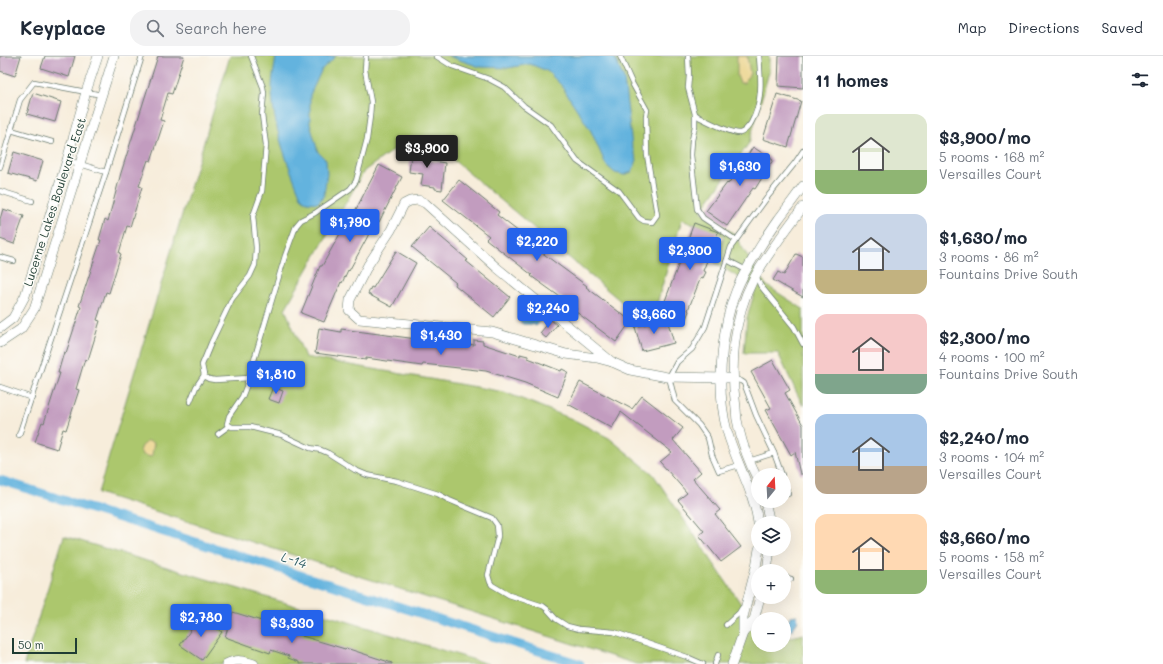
<!DOCTYPE html>
<meta charset="utf-8">
<style>
:root{--surface:#fff;--page:#f2f2f3;--text:#1f2937;--muted:#747a83;--line:#e0e1e3;--accent:#2563eb}
body{margin:0;font-family:Mali,sans-serif;background:var(--page);color:var(--text);height:100vh;display:flex;flex-direction:column;font-size:15px;white-space:nowrap}
*{box-sizing:border-box;margin:0}
p{font-size:13px;color:var(--muted)}
.icon{flex:none;width:22px;height:22px;fill:none;stroke:currentColor;stroke-width:2;stroke-linecap:round;stroke-linejoin:round}
.map{position:relative;flex:1;overflow:hidden}
.sheet{display:flex;flex-direction:column;background:var(--surface);width:360px}
.sheet>*{flex:none}
.needle{width:26px;rotate:18deg}
.fabs{position:absolute;left:751px;top:412px;display:grid;gap:8px}
.fabs a{display:grid;place-items:center;width:40px;height:40px;border-radius:50%;background:var(--surface);box-shadow:0 4px 16px #0002;font-size:20px}
.scale{position:absolute;left:12px;bottom:10px;width:65px;box-sizing:border-box;padding-left:4px;border:2px solid #1f3d34;border-top:0;font-size:11px;line-height:14px;white-space:nowrap;color:#1f3d34;-webkit-text-stroke:3px #fdfcf7;paint-order:stroke}
.price{position:absolute;translate:-50% -34px;padding:0 9px;border-radius:4px;background:var(--accent);color:#fff;font-size:13px;line-height:26px;filter:drop-shadow(0 1px 2px #0008)}
.price::after{content:'';position:absolute;left:50%;top:24px;width:12px;height:9px;margin-left:-6px;background:inherit;clip-path:polygon(0 0,100% 0,50% 100%)}
.price.on{background:#222;color:#fff}
ul{padding:0;list-style:none}
li{display:flex;align-items:center;gap:12px;height:100px;padding:0 12px}
li span{display:grid;place-items:center;flex:none;width:112px;height:80px;border-radius:12px;color:#555}
li>.icon{margin-inline-start:auto}
span .icon{width:48px;height:48px;fill:#fffc;stroke-width:1}
li b{font-size:17px}
h2{display:flex;justify-content:space-between;align-items:center;height:48px;padding:0 12px;font-size:17px}
header{display:flex;align-items:center;gap:24px;box-sizing:border-box;height:56px;padding:0 20px;background:var(--surface);border-bottom:1px solid var(--line)}
header strong{font-size:19px}
nav{display:flex;gap:22px;margin-inline-start:auto;font-size:14px}
.search{width:280px;height:36px;background:var(--page);display:flex;align-items:center;gap:10px;box-sizing:border-box;padding:0 14px;border-radius:16px;color:var(--muted);font-size:15px}
main{display:flex;flex:1;min-height:0}
.map>svg:first-child{display:block}
.green{fill:#acc76d;stroke:#668250}
.sand{fill:#eeda9e;stroke:#868c69}
.water{fill:#63b3de;stroke:#417889}
.lines{fill:none;stroke-linecap:round;stroke-linejoin:round}
.canal{stroke:#63b3de;stroke-width:9}
.building{fill:#c29cbf}
.lane-casing{stroke:#6b7b6e;stroke-width:6}
.street-casing{stroke:#6b7b6e;stroke-width:10}
.lane{stroke:#fff;stroke-width:4.5}
.street{stroke:#fff;stroke-width:9}
.labels{text-anchor:middle;stroke-width:3;stroke-linejoin:round;paint-order:stroke}
.street-label{font-size:12px;fill:#1f3d34;stroke:#fdfcf7}
.water-label{font-size:13px;font-style:italic;fill:#336067;stroke:#fdfcf7}
</style>
<header>
<strong>Keyplace</strong>
<div class="search"><svg class="icon" aria-label="search" viewBox="0 0 24 24"><circle cx="10" cy="10" r="6"/><path d="M15 15l6 6"/></svg>Search here</div>
<nav><a>Map</a><a>Directions</a><a>Saved</a></nav>
</header>
<main>
<div class="map">
<svg width="803" height="608" viewBox="0 0 803 608">
<rect width="100%" height="100%" fill="#fdfcf7"/>
<filter id="ink" filterUnits="userSpaceOnUse"><feTurbulence type="fractalNoise" baseFrequency=".025" numOctaves="2"/><feDisplacementMap in="SourceGraphic" scale="8" xChannelSelector="R" yChannelSelector="G"/><feConvolveMatrix kernelMatrix="1 2 1 2 8 2 1 2 1" color-interpolation-filters="sRGB"/></filter>
<filter id="wash" filterUnits="userSpaceOnUse"><feTurbulence type="fractalNoise" baseFrequency=".012" numOctaves="4" result="noise"/><feDisplacementMap in="SourceGraphic" scale="16" xChannelSelector="R" yChannelSelector="G"/><feGaussianBlur stdDeviation="0.9" result="paint"/><feColorMatrix in="noise" values="0 0 0 0 0 0 0 0 0 0 0 0 0 0 0 0 0 1.4 0 .05"/><feComposite in="paint" operator="in"/></filter>
<g filter="url(#wash)">
<rect width="100%" height="100%" fill="#f7eddb"/>
<g class="green">
<polygon points="230,0 769,0 769,16 749,87 701,155 733,177 766,229 803,253 803,350 778,297 744,297 747,261 756,232 715,207 724,180 682,163 655,254 636,258 438,91 400,89 364,115 285,253 305,301 504,336 572,363 609,382 653,418 758,573 758,589 784,589 784,583 803,578 803,608 636,608 98,437"/>
<polygon points="64,480 488,608 24,608"/>
</g>
<g class="sand">
<polygon points="737,0 747,0 750,17 744,27 740,27 737,20"/>
<polygon points="148,385 154,387 152,399 151,401 143,399 140,395 142,390"/>
</g>
<g class="water">
<path d="M276,0h60l-14,13 -12,26v29l8,28 8,8 1,14 -3,21 -6,8 -11,-1 -6,-5c-14,-35 -29,-71 -29,-110 0,-10 3,-21 4,-31z"/>
<polygon points="448,0 614,0 624,23 632,90 637,104 632,116 624,119 615,117 606,109 591,75 561,29 547,15 530,8 508,12 480,11"/>
<polygon points="523,258 534,258 541,264 536,270 533,268 523,268 518,264"/>
<polygon points="797,559 798,565 792,574 785,576 784,571 791,560"/>
</g>
<g class="lines">
<polyline class="canal" points="0,424 580,608"/>
</g>
<g id="blocks">
<g class="building">
<polygon points="0,0 21,0 15,20 0,15"/>
<polygon points="45,0 75,0 69,21 41,12"/>
<polygon points="158,0 184,0 172,38 168,37 160,64 164,65 151,105 148,104 139,130 142,131 130,171 127,170 119,197 121,198 109,237 106,236 97,264 100,265 88,304 85,303 76,333 79,334 66,374 63,373 57,393 35,386 42,366 44,367 60,317 58,317 64,296 66,297 81,251 79,250 101,184 99,184 105,163 108,165 121,117"/>
<polygon points="779,0 803,0 803,32 778,30"/>
<polygon points="33,37 61,46 55,66 27,58"/>
<polygon points="777,38 801,45 788,91 763,83"/>
<polygon points="753,91 773,104 755,133 753,132 727,170 706,155 727,127 728,128"/>
<polygon points="412,92 429,94 428,104 445,107 442,134 435,133 435,131 421,129 423,118 409,116"/>
<polygon points="14,96 43,105 37,125 8,117"/>
<polygon points="379,109 402,121 379,166 376,165 349,215 348,214 342,227 341,226 324,266 301,257 320,210 322,210 351,158 353,159"/>
<polygon points="459,124 499,156 497,159 542,194 541,196 587,230 586,231 631,265 616,286 575,255 577,253 531,220 532,219 486,183 489,180 443,144"/>
<polygon points="3,153 24,160 14,188 0,183 0,163"/>
<polygon points="694,167 718,176 703,215 706,216 703,222 701,221 688,254 689,255 686,263 662,253"/>
<polygon points="429,171 468,204 466,205 510,241 494,261 455,229 456,227 412,191"/>
<polygon points="396,195 416,207 392,251 368,238 371,231 373,232"/>
<polygon points="796,198 803,201 803,241 773,224 778,216 784,219"/>
<polygon points="667,263 674,287 642,295 635,271"/>
<polygon points="551,264 557,269 546,282 540,277"/>
<polygon points="319,272 341,276 341,273 432,285 432,283 474,289 474,284 483,285 483,288 520,300 520,298 528,300 528,302 561,315 562,313 568,316 558,341 525,327 486,315 423,308 422,310 366,302 366,304 315,297"/>
<polygon points="773,304 790,334 785,337 803,369 803,418 800,418 795,396 791,399 766,354 771,352 751,316"/>
<polygon points="580,326 632,353 642,340 683,372 673,384 701,416 693,423 720,454 715,458 741,491 721,506 699,479 704,475 678,444 687,437 660,406 672,396 621,356 612,372 568,348"/>
<polygon points="273,331 283,335 279,347 268,343"/>
<polygon points="233,556 303,578 302,580 345,593 346,592 392,607 392,608 299,608 299,606 288,602 289,600 271,594 270,597 225,581"/>
<polygon points="200,561 222,576 202,604 180,589"/>
</g>
</g>
</g>
<g filter="url(#ink)">
<use href="#blocks" fill-opacity="0" stroke="#6b7b6e" stroke-width="1"/>
<g class="lines">
<g class="lane-casing">
<g id="lane">
<polyline points="366,0 365,14 371,46 370,60 367,83 356,125 350,133 315,157 301,164 296,170 285,200 246,331 242,341 229,360 227,368 232,371 250,371 282,379 310,392 321,394 328,397 355,414 367,419 397,425 438,438 449,444 492,462 497,469 498,480 488,519 490,526 492,529 509,539 543,550 547,553 556,563 567,570 579,573 614,576 687,601 703,608"/>
<polyline points="436,0 452,10 489,23 504,31 524,50 551,69 577,105 619,135 639,162 644,165 652,166 657,159 647,99 646,60 647,54 632,27 620,0"/>
<polyline points="688,0 689,20 688,32 695,58 695,70 692,84 691,99 697,153 703,162 736,184"/>
<path d="M695,58l4,3c8,4 33,17 41,16 5,-1 8,-6 11,-10 12,-21 10,-44 8,-67"/>
<polyline points="11,74 52,86"/>
<polyline points="67,104 106,116 142,0"/>
<polyline points="0,111 20,44 34,26 102,39"/>
<polyline points="0,135 32,145"/>
<polyline points="0,201 14,205"/>
<polyline points="727,204 746,214"/>
<polyline points="756,219 760,229 794,271 803,288"/>
<polyline points="249,322 215,324 209,323 205,321 204,319 202,309 211,287 232,243 250,220 255,209 256,192 253,160 262,135 266,89 262,59 264,37 263,31 251,0"/>
<polyline points="732,322 741,325 744,327 756,359 774,397"/>
<polyline points="0,331 32,342"/>
<polyline points="190,346 196,331 204,319"/>
<polyline points="218,378 229,370"/>
<polyline points="19,379 106,116"/>
<polyline points="749,405 774,397 782,419"/>
<polyline points="739,409 719,415 712,399 708,382 699,369 675,345 669,321 677,306 692,293 705,271 731,191 769,139 795,107 803,95"/>
<polyline points="784,426 788,438"/>
<polyline points="784,521 791,523"/>
<polyline points="726,569 739,557 742,552"/>
<polyline points="715,608 718,599"/>
</g>
</g>
<g class="street-casing">
<g id="street">
<polygon points="418,144 425,147 496,211 612,306 597,302 566,298 492,276 359,263 349,254 350,244 368,209 391,174 404,148 410,145"/>
<polyline points="0,272 13,262 25,240 67,104 86,36 98,0"/>
<polyline points="0,287 21,273 34,253 114,0"/>
<polyline points="612,306 630,314 667,321 727,322"/>
<path d="M758,424c-8,-16 -15,-33 -19,-51 -2,-7 -3,-14 -3,-21 -6,-42 -3,-90 17,-128 14,-26 33,-50 50,-73"/>
<polyline points="765,445 770,467"/>
<path d="M758,467c-4,-32 -22,-60 -31,-92 -12,-45 -6,-115 17,-157 10,-18 22,-37 34,-54 8,-11 17,-22 25,-34"/>
<polyline points="767,515 770,493"/>
<polyline points="743,577 754,564 760,541"/>
<path d="M226,608c10,-5 17,-4 28,0"/>
<polyline points="732,608 743,577 743,561 756,511 759,493"/>
</g>
</g>
<use href="#lane" class="lane"/>
<use href="#street" class="street"/>
</g>
</g>
<g class="labels">
<g class="street-label">
<text transform="translate(55 146) rotate(-72)" y="4">Lucerne Lakes Boulevard East</text>
</g>
<g class="water-label">
<text transform="translate(294 504) rotate(18)" y="5">L-14</text>
</g>
</g>
</svg>
<div class="fabs">
<a><svg class="needle" viewBox="-14 -14 28 28"><path d="M0-13l5 13h-10z" fill="#e53935"/><path d="M0 13l5-13h-10z" fill="#747a83"/></svg></a>
<a><svg class="icon" aria-label="layers" viewBox="0 0 24 24"><path d="M12 4l9 5-9 5-9-5zM3 14l9 5 9-5"/></svg></a>
<a>+</a>
<a>−</a>
</div>
<div class="scale">50 m</div>
<b class="price on" style="left:427px;top:113px">$3,900</b>
<b class="price" style="left:740px;top:131px">$1,630</b>
<b class="price" style="left:350px;top:187px">$1,790</b>
<b class="price" style="left:537px;top:206px">$2,220</b>
<b class="price" style="left:690px;top:215px">$2,300</b>
<b class="price" style="left:548px;top:273px">$2,240</b>
<b class="price" style="left:654px;top:279px">$3,660</b>
<b class="price" style="left:441px;top:300px">$1,430</b>
<b class="price" style="left:276px;top:339px">$1,810</b>
<b class="price" style="left:201px;top:582px">$2,780</b>
<b class="price" style="left:292px;top:588px">$3,330</b>
</div>
<section class="sheet">
<h2>11 homes<svg class="icon" aria-label="filters" viewBox="0 0 24 24"><path d="M4 7h16M4 17h16"/><circle cx="9" cy="7" r="2"/><circle cx="15" cy="17" r="2"/></svg></h2>
<ul>
<li><span style="background:linear-gradient(#dfe7d0 70%,#8fb573 0)"><svg class="icon" aria-label="home" viewBox="0 0 24 24"><path d="M3 11l9-7 9 7M6 9v11h12V9"/></svg></span><div><b>$3,900/mo</b><p>5 rooms · 168 m²</p><p>Versailles Court</p></div></li>
<li><span style="background:linear-gradient(#c9d6e8 70%,#c2b280 0)"><svg class="icon" aria-label="home" viewBox="0 0 24 24"><path d="M3 11l9-7 9 7M6 9v11h12V9"/></svg></span><div><b>$1,630/mo</b><p>3 rooms · 86 m²</p><p>Fountains Drive South</p></div></li>
<li><span style="background:linear-gradient(#f6c9c9 75%,#7fa58c 0)"><svg class="icon" aria-label="home" viewBox="0 0 24 24"><path d="M3 11l9-7 9 7M6 9v11h12V9"/></svg></span><div><b>$2,300/mo</b><p>4 rooms · 100 m²</p><p>Fountains Drive South</p></div></li>
<li><span style="background:linear-gradient(#a9c7e8 65%,#b9a48a 0)"><svg class="icon" aria-label="home" viewBox="0 0 24 24"><path d="M3 11l9-7 9 7M6 9v11h12V9"/></svg></span><div><b>$2,240/mo</b><p>3 rooms · 104 m²</p><p>Versailles Court</p></div></li>
<li><span style="background:linear-gradient(#ffd9b3 70%,#8fb573 0)"><svg class="icon" aria-label="home" viewBox="0 0 24 24"><path d="M3 11l9-7 9 7M6 9v11h12V9"/></svg></span><div><b>$3,660/mo</b><p>5 rooms · 158 m²</p><p>Versailles Court</p></div></li>
</ul>
</section>
</main>
